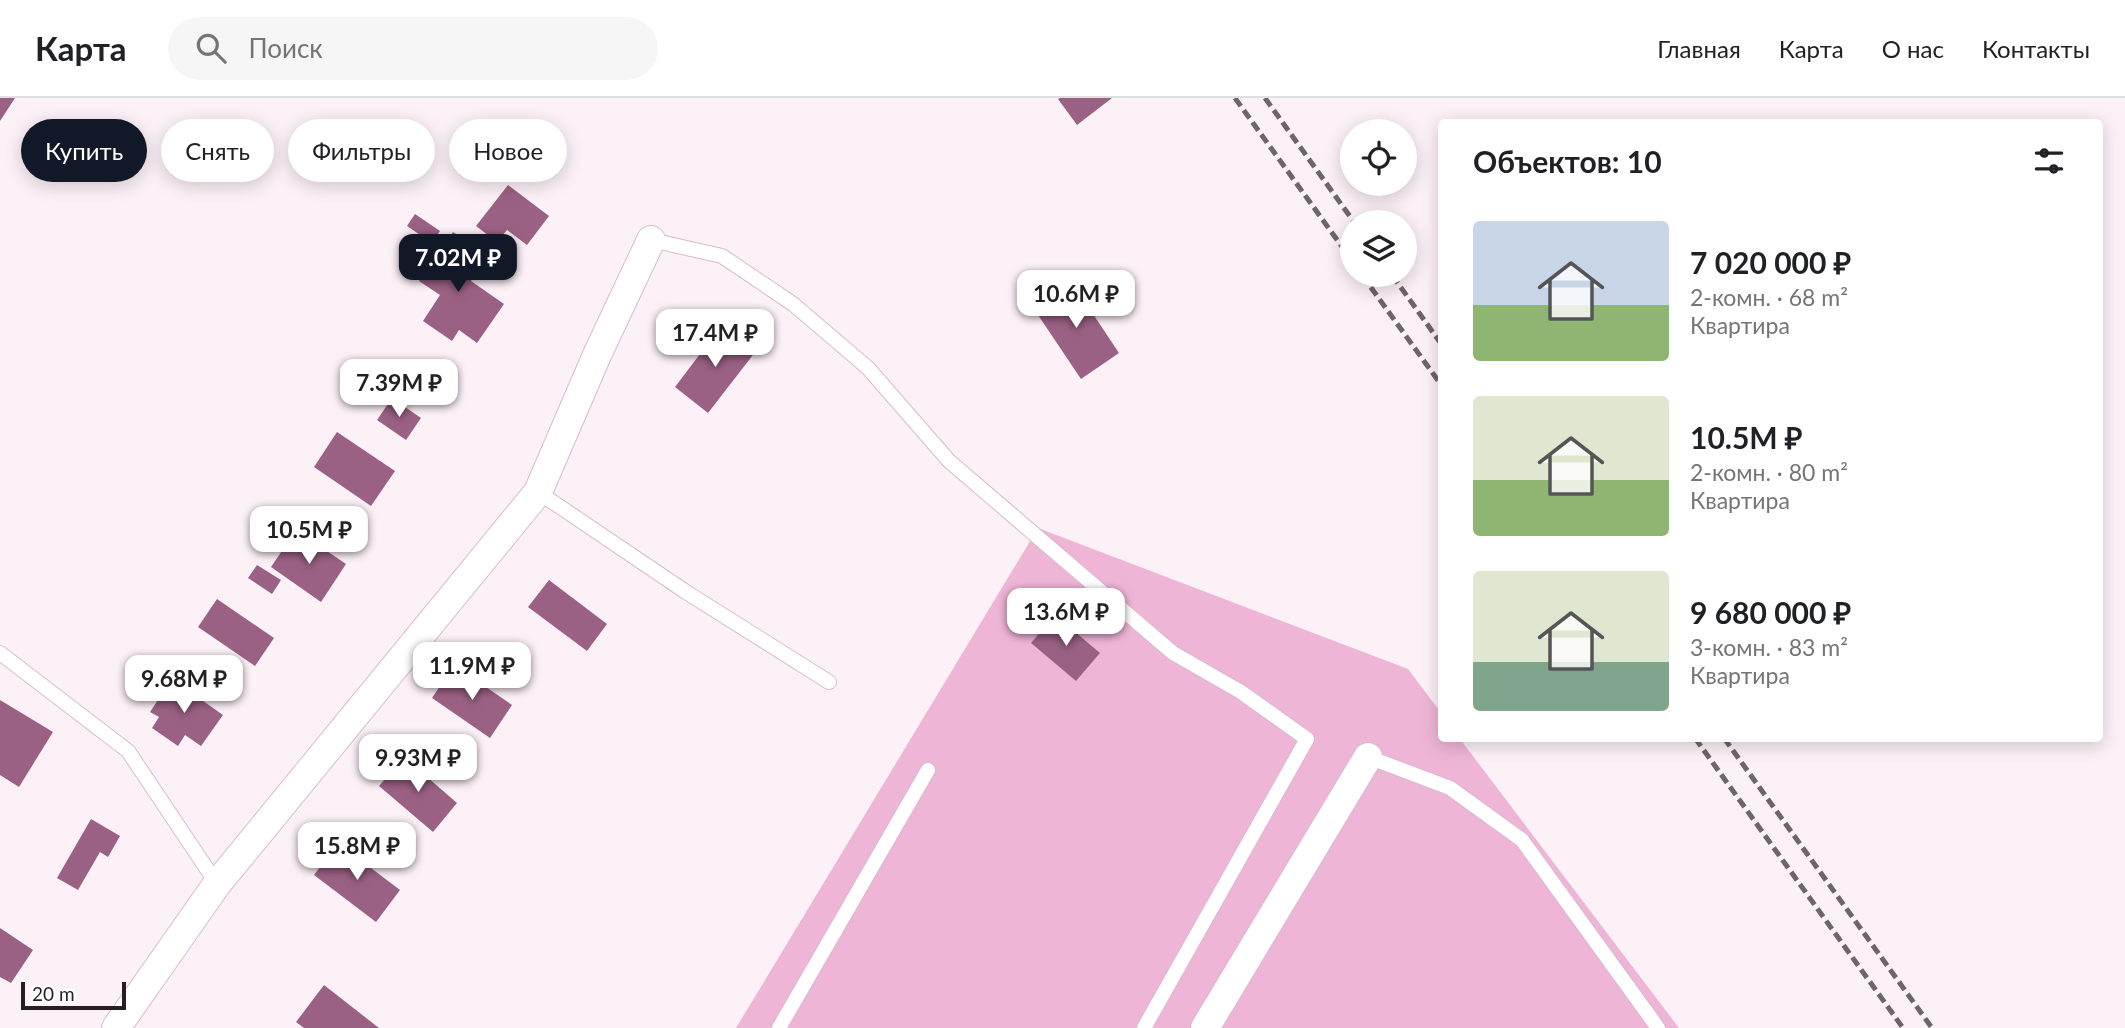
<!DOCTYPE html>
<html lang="ru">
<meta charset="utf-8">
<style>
:root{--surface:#fff;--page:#f6f6f6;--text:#202124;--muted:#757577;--line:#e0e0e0;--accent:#111827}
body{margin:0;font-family:Lato,sans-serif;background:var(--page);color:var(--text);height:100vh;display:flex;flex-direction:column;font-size:26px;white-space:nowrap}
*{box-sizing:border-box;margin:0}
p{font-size:23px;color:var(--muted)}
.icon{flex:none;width:38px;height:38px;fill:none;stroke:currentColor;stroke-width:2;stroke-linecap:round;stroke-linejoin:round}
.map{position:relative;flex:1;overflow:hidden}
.sheet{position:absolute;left:1438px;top:21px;width:665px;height:623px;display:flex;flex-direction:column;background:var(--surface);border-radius:7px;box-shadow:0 4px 18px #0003}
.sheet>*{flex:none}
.top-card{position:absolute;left:21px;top:21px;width:665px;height:63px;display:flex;gap:14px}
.fabs{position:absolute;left:1340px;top:21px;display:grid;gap:14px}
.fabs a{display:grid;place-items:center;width:77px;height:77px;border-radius:50%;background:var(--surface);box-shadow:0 4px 18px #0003;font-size:35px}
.scale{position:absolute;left:21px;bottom:18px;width:105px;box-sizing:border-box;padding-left:7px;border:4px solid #281d23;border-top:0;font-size:19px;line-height:24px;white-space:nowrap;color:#281d23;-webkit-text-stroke:5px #fff;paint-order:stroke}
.price{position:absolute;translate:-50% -60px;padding:0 16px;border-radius:14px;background:#fff;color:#222;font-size:23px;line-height:46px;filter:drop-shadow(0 2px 4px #0008)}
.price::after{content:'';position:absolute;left:50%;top:42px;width:21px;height:16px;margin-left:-10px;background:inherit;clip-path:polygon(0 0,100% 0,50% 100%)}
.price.selected{background:var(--accent);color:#fff}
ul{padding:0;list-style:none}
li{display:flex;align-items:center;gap:21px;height:175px;padding:0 35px}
li span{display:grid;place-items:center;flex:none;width:196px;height:140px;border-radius:7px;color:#555}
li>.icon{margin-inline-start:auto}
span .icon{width:84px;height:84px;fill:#fffc;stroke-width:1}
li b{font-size:30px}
h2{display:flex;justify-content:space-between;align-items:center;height:84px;padding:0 35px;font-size:30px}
.tag{padding:0 24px;border-radius:32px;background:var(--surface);box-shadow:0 4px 18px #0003;font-size:24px;line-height:63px}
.tag.selected{background:var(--accent);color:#fff}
header{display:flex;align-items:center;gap:42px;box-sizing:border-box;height:98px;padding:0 35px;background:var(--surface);border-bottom:2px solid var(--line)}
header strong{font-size:33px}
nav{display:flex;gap:38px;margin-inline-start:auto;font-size:24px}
.search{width:490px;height:63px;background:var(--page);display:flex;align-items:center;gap:18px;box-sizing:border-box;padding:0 24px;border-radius:38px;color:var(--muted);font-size:26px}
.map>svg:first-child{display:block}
.green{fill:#efb5d6}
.building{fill:#9b6184}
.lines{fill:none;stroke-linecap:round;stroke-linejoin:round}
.service-casing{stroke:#d8bbcb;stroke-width:16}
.minor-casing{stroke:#d8bbcb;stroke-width:30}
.service{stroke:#fff;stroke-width:14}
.minor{stroke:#fff;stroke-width:28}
.rail{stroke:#70646b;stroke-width:5;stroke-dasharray:10 5;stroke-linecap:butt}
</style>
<header>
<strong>Карта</strong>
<div class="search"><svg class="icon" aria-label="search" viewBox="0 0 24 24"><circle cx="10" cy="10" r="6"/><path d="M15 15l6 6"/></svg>Поиск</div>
<nav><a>Главная</a><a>Карта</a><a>О нас</a><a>Контакты</a></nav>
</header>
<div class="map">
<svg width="2125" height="930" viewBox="0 0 2125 930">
<rect width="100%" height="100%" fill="#fdf1f8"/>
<polygon class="green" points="1038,430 1408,571 1442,616 1442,640 1460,641 1679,930 736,930"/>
<g class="building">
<polygon points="0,0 15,0 0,23"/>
<polygon points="1060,0 1112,0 1077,27 1058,1"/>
<polygon points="508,87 549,118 527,147 507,132 497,144 476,128"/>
<polygon points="415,116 440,133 432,145 407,128"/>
<polygon points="453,134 474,148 464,162 479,171 471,183 504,206 477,245 459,232 452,243 423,223 440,197 419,183"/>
<polygon points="1071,183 1119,255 1081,281 1032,208"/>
<polygon points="722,227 756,253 708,315 675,289"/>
<polygon points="392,300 421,320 406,342 377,322"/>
<polygon points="337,334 395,373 371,408 314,369"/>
<polygon points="296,432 346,466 321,504 271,469"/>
<polygon points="257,467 281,482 272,496 248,480"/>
<polygon points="549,482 607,526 587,553 528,509"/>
<polygon points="217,501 274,540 255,568 198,529"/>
<polygon points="1055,517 1100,555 1076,583 1031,545"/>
<polygon points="454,567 512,607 490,640 432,600"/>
<polygon points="172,581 223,617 201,648 185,637 178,648 152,630 159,619 150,614"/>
<polygon points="0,602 53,634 19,689 0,677"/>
<polygon points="404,659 457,705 433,734 379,688"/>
<polygon points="91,721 120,738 108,759 100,754 78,792 57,780"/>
<polygon points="338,745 400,792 376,824 314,777"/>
<polygon points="0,830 33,852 11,885 0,879"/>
<polygon points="324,887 379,930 304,930 296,924"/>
</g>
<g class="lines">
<g class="service-casing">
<g id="service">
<polyline points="651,142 722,158 793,206 868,270 949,363 1173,555 1241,594 1307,641 1144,930"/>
<polyline points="538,394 686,494 829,584"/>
<polyline points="0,555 128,653 217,786"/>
<polyline points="1368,659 1450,690 1522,742 1658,930"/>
<polyline points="779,930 928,672"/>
</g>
</g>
<g class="minor-casing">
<g id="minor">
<polyline points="116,930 217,786 538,394 597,257 651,142"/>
<polyline points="1205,930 1368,659"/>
</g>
</g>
<use href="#service" class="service"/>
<use href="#minor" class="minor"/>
<g class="rail">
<polyline points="1235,0 1353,164"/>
<polyline points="1265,0 1354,124"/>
<polyline points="1362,177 1442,288"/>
<polyline points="1392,177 1442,247"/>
<polyline points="1695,640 1903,930"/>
<polyline points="1724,640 1932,930"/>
</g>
</g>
</svg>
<div class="fabs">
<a><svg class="icon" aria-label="locate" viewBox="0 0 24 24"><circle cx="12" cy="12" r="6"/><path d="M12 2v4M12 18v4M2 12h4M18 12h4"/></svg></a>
<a><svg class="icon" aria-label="layers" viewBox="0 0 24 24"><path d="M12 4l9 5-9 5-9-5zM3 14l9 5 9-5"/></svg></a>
</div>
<div class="scale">20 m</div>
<b class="price selected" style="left:458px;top:196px">7.02M ₽</b>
<b class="price" style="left:1076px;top:232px">10.6M ₽</b>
<b class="price" style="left:715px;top:271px">17.4M ₽</b>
<b class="price" style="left:399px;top:321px">7.39M ₽</b>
<b class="price" style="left:309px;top:468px">10.5M ₽</b>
<b class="price" style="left:1066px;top:550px">13.6M ₽</b>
<b class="price" style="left:472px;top:604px">11.9M ₽</b>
<b class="price" style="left:184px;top:617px">9.68M ₽</b>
<b class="price" style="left:418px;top:696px">9.93M ₽</b>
<b class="price" style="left:357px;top:784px">15.8M ₽</b>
<div class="top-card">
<a class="tag selected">Купить</a>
<a class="tag">Снять</a>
<a class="tag">Фильтры</a>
<a class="tag">Новое</a>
</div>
<section class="sheet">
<h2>Объектов: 10<svg class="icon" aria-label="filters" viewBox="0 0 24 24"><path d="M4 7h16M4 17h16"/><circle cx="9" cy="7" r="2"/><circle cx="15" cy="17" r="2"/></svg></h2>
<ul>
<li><span style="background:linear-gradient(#c9d6e8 60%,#8fb573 0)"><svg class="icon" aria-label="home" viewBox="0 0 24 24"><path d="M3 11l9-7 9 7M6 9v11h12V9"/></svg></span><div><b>7 020 000 ₽</b><p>2-комн. · 68 m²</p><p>Квартира</p></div></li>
<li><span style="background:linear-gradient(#dfe7d0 60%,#8fb573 0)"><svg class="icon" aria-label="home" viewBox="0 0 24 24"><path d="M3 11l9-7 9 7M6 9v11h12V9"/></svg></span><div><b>10.5M ₽</b><p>2-комн. · 80 m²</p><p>Квартира</p></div></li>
<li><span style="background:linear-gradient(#dfe7d0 65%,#7fa58c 0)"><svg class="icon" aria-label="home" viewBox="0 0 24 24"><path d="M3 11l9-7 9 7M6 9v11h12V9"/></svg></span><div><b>9 680 000 ₽</b><p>3-комн. · 83 m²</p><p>Квартира</p></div></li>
</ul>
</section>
</div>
